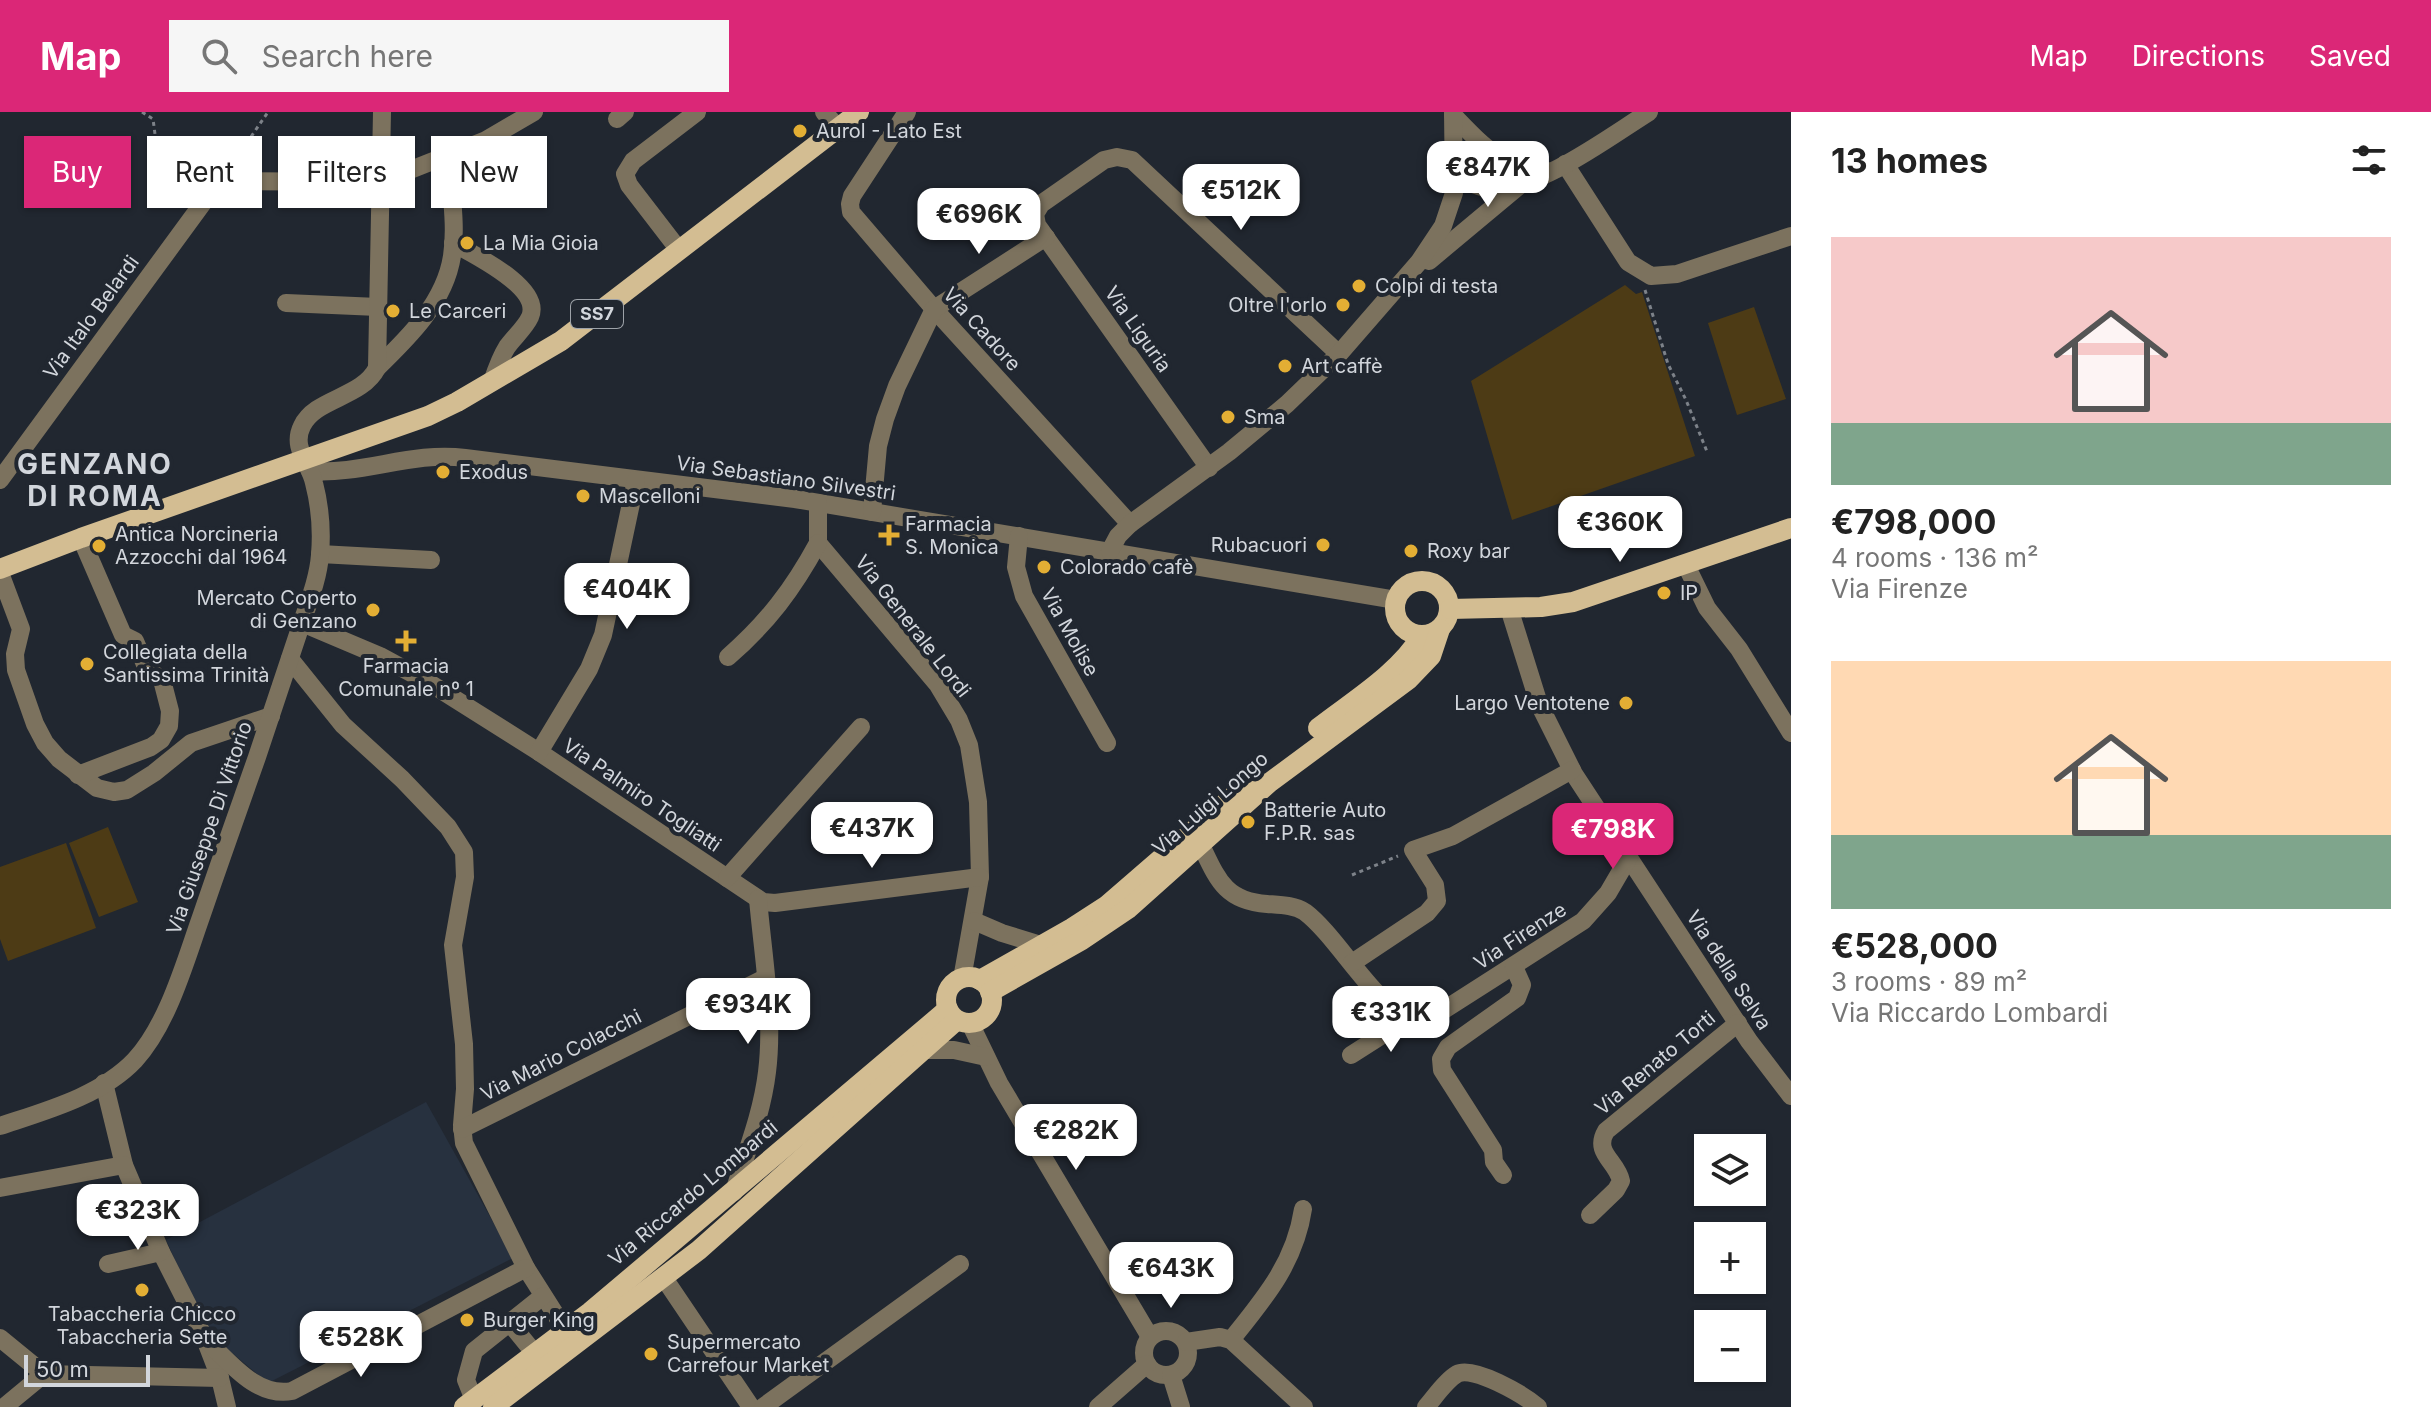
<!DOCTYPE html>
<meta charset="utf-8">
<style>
:root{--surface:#fff;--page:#f6f6f6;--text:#222;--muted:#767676;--accent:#db2777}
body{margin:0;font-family:Inter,sans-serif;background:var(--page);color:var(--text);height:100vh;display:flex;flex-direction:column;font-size:30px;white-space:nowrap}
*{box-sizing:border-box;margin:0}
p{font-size:26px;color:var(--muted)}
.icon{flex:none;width:44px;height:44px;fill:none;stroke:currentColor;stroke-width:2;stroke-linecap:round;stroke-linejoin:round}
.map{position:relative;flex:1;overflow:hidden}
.drawer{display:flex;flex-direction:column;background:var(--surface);width:640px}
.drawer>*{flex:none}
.banner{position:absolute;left:24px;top:24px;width:760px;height:72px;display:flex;gap:16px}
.tools{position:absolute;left:1694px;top:1022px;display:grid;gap:16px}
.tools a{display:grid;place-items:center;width:72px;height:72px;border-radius:0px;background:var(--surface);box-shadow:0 2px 6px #0004;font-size:40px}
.scale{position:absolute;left:24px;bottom:20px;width:126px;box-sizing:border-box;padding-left:8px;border:4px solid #d2d6dc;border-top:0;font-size:22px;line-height:28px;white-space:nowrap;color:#d2d6dc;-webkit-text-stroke:6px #212730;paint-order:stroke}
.price{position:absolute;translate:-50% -68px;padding:0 18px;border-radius:16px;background:#fff;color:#222;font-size:26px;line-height:52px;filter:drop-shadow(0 2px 4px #0008)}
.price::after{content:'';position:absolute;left:50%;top:48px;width:24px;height:18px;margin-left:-12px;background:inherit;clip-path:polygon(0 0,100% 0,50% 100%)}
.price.on{background:var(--accent);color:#fff}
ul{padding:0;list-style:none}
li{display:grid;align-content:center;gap:16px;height:424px;padding:0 40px}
li span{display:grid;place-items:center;height:248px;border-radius:0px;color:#555}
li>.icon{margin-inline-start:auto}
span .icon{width:144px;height:144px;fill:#fffc;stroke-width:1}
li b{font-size:34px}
h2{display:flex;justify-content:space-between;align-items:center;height:96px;padding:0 40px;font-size:34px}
.tag{padding:0 28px;border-radius:0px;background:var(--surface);box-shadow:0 2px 6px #0004;font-size:28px;line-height:72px}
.tag.on{background:var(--accent);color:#fff}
header{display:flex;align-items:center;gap:48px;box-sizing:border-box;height:112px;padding:0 40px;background:var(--accent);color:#fff}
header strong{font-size:38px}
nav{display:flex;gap:44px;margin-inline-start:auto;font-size:28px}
.search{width:560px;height:72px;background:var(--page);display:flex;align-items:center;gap:20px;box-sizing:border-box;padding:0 28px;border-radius:0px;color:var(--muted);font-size:30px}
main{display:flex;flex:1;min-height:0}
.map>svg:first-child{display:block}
.built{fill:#27313f}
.green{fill:#4d3b15}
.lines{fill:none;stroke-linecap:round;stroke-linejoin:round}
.path{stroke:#7d8289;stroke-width:3;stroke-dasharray:4 4;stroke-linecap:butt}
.minor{stroke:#7c725e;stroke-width:18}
.major{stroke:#d3bd92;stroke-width:20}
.poi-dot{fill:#e3ae34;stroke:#212730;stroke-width:3}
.labels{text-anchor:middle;stroke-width:8;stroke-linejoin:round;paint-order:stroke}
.shield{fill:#212730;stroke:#9da2a8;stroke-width:2}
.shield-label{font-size:18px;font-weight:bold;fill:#d2d6dc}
.poi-label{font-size:20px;fill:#d2d6dc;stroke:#212730;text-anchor:start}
.street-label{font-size:20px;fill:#d2d6dc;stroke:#212730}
.district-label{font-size:28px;font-weight:bold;letter-spacing:2px;fill:#d2d6dc;stroke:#212730}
</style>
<header>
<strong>Map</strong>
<div class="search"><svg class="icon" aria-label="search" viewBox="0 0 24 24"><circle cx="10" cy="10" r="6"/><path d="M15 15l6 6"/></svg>Search here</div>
<nav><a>Map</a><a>Directions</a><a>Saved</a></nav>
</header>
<main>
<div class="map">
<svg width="1791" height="1295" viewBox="0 0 1791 1295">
<rect width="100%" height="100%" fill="#212730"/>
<polygon class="built" points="426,990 513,1146 268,1271 208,1221 166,1128"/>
<g class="green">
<polygon points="1625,173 1636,182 1642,180 1695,344 1512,408 1471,269"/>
<polygon points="1754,195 1786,287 1737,303 1708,211"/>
<polygon points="108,715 138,790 99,805 69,731"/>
<polygon points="66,731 96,816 8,849 0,827 0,755"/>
</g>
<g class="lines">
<g class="path">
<polyline points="142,0 153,7 155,22 164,39"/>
<polyline points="233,51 268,0"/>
<polyline points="1645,178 1668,252 1686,288 1708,342"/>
<polyline points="1352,763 1398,744"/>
</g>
<g class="minor">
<polyline points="824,0 838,16"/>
<polyline points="907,0 852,84 850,92 851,100 934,197 1130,412"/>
<path d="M1453,3c31,32 47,51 94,56"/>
<polyline points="617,7 625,0"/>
<polyline points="1565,52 1628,150 1651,164 1677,162 1791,124"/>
<path d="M1456,63c11,6 22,13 35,14 48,1 118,-52 158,-77"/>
<polyline points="1456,63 1497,58 1516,64"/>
<path d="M453,131c19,11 90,44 77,74 -5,11 -16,20 -23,30 -7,11 -11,23 -15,35"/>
<polyline points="679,138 629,73 625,62 633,49 697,0"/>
<polyline points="1429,149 1520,73"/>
<polyline points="286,191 378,195"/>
<path d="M377,256c32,-31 68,-66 75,-112 5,-32 -2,-68 -3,-100"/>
<polyline points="1209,356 1037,113 1035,102 1041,92 1104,48 1117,45 1132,48 1339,242"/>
<path d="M310,359c53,4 102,-20 155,-13l330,41 601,101"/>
<polyline points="0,368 219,69 380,70 486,28 534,0"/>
<polyline points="818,391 818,431 938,573 959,608 969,633 978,690 980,765 962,867"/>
<polyline points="872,400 878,334 885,307 897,274 934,197 1046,125"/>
<polyline points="1019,424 1016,455 1024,484 1107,631"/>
<polyline points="1110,439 1118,424 1130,412 1229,340 1287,292 1339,242 1419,150 1443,114 1454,81 1453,0"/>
<polyline points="320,442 431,448"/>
<polyline points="1686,453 1707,496 1739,537 1791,621"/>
<polyline points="0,461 21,517 15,542 16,558 35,612 45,631 59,647 97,676 114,680 127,678 154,661 191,631 271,604"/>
<polyline points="1509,496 1539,592 1574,662 1749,929 1791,984"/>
<polyline points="302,511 380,544 428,570 539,640 763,790 775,791 980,765"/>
<path d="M728,545c40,-35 65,-68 90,-114"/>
<polyline points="290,547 343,613 402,667 448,715 464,740 465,765 453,833 464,932 465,977 462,1013 464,1031 526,1156 566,1219"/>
<polyline points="539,640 589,557 603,523 636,368"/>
<polyline points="78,663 151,635 161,628 169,614 170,599 162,568 147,557 135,529 123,523 81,426"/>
<path d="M1200,731c17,35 24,58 67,61 14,1 27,1 38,8 33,25 70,95 107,107 9,3 16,0 24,-4l147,-94 25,-28 21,-36"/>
<polyline points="727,766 861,615"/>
<polyline points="974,809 1002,821 1041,833"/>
<polyline points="1352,851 1427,801 1437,789 1435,773 1413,738 1453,724 1572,658"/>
<polyline points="970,911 999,971 1150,1225"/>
<polyline points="925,938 954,938 986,945"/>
<polyline points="1351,943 1409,906"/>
<polyline points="104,971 124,1053 161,1140 205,1227 220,1266 227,1295"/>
<path d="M0,1014c45,-15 101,-30 135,-66 33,-36 50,-98 66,-143 18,-53 37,-106 56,-160 14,-42 28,-84 42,-126 8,-25 19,-50 21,-76 2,-24 0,-49 -6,-72 -4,-20 -23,-35 -12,-57 13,-28 60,-28 75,-58l5,-256"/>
<polyline points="462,1017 765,866"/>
<polyline points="1503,1063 1494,1050 1493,1038 1442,958 1441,947 1448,935 1517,886 1522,873 1514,855"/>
<polyline points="0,1076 124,1053"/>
<path d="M734,1080c12,-39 28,-78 33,-120 7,-56 -4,-116 -9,-173"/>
<path d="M1590,1103l26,-25 5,-9c-4,-20 -28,-28 -15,-50l132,-108"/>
<polyline points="108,1152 161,1140"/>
<polyline points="664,1166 751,1295"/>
<polyline points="509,1210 536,1243"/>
<circle cx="1166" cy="1241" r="22"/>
<polyline points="0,1226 44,1262"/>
<path d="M205,1227c24,22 51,59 87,52l234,-123"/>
<path d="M1231,1228c33,-41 64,-77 72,-131"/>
<polyline points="1186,1230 1220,1225 1231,1228 1304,1295"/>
<polyline points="1171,1263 1181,1295"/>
<polyline points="474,1288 466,1268 474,1239 543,1184"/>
<polyline points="4,1295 44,1262 220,1266"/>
<polyline points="763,1295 960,1152"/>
<polyline points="1098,1295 1147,1252"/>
<path d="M1426,1295c9,-10 19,-26 31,-33 16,-9 67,21 81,33"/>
</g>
<g class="major">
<polyline points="0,457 81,426 428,304 457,290 561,229 859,0"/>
<circle cx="1422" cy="496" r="27"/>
<polyline points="1450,497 1541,495 1573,490 1791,416"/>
<path d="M1318,616c36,-28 80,-54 104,-93"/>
<circle cx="969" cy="888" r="23"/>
<polyline points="980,868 1072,816 1106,794 1255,665"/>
<polyline points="990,880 1082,828 1128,797 1269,671 1408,568 1431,544 1440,517"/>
<polyline points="464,1295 590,1200 948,897"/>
<polyline points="493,1295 699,1138 957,908"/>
</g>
</g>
<g class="poi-dot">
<circle cx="800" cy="19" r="8"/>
<circle cx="467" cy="131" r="8"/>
<circle cx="1359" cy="174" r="8"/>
<circle cx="1343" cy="193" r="8"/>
<circle cx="393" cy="199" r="8"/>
<circle cx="1285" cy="254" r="8"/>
<circle cx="1228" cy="305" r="8"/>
<circle cx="443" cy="360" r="8"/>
<circle cx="583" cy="384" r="8"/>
<path d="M885 411h8v8h8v8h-8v8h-8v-8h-8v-8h8z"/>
<circle cx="1323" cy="433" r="8"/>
<circle cx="99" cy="434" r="8"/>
<circle cx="1411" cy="439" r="8"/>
<circle cx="1044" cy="455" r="8"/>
<circle cx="1664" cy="481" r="8"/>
<circle cx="373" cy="498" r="8"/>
<path d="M402 517h8v8h8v8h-8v8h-8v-8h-8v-8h8z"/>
<circle cx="87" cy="552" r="8"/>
<circle cx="1626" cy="591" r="8"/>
<circle cx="1248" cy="710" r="8"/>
<circle cx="142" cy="1178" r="8"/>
<circle cx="467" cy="1208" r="8"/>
<circle cx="651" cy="1242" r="8"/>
</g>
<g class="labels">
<rect class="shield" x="571" y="188" width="52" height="28" rx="6"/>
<g class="shield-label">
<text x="597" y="208">SS7</text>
</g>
<g class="poi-label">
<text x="816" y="26">Aurol - Lato Est</text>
<text x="483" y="138">La Mia Gioia</text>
<text x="1375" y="181">Colpi di testa</text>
<text x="1327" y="200" text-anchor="end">Oltre l'orlo</text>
<text x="409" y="206">Le Carceri</text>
<text x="1301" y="261">Art caffè</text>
<text x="1244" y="312">Sma</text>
<text x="459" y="367">Exodus</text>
<text x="599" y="391">Mascelloni</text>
<text x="905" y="419">Farmacia<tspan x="905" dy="23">S. Monica</tspan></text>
<text x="115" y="429">Antica Norcineria<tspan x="115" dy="23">Azzocchi dal 1964</tspan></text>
<text x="1307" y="440" text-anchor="end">Rubacuori</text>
<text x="1427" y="446">Roxy bar</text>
<text x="1060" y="462">Colorado cafè</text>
<text x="1680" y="488">IP</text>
<text x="357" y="493" text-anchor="end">Mercato Coperto<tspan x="357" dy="23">di Genzano</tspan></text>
<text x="103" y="547">Collegiata della<tspan x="103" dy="23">Santissima Trinità</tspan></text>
<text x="406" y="561" text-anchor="middle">Farmacia<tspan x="406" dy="23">Comunale nº 1</tspan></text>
<text x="1610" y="598" text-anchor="end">Largo Ventotene</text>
<text x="1264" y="705">Batterie Auto<tspan x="1264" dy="23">F.P.R. sas</tspan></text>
<text x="142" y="1209" text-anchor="middle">Tabaccheria Chicco<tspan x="142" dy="23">Tabaccheria Sette</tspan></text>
<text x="483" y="1215">Burger King</text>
<text x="667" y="1237">Supermercato<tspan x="667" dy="23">Carrefour Market</tspan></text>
</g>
<g class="street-label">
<text transform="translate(91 205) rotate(-54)" y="7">Via Italo Belardi</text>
<text transform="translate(982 217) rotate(48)" y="7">Via Cadore</text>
<text transform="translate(1138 217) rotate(55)" y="7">Via Liguria</text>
<text transform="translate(786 366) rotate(8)" y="7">Via Sebastiano Silvestri</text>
<text transform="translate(913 514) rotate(52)" y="7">Via Generale Lordi</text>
<text transform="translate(1070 520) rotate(61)" y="7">Via Molise</text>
<text transform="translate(642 683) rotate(34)" y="7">Via Palmiro Togliatti</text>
<text transform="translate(1210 691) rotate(-41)" y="7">Via Luigi Longo</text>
<text transform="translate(209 716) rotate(-71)" y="7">Via Giuseppe Di Vittorio</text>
<text transform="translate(1520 824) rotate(-33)" y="7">Via Firenze</text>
<text transform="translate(1729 858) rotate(57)" y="7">Via della Selva</text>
<text transform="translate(561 943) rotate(-27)" y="7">Via Mario Colacchi</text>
<text transform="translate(1655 951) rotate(-40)" y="7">Via Renato Torti</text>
<text transform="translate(693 1081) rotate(-40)" y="7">Via Riccardo Lombardi</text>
</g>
<g class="district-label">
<text x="95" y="362">GENZANO<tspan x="95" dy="32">DI ROMA</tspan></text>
</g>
</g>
</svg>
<div class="tools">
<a><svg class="icon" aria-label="layers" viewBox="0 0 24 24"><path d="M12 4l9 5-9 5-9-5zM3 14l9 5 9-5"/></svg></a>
<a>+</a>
<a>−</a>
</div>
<div class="scale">50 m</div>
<b class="price" style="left:1488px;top:97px">€847K</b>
<b class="price" style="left:1241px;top:120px">€512K</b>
<b class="price" style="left:979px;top:144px">€696K</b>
<b class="price" style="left:1620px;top:452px">€360K</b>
<b class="price" style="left:627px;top:519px">€404K</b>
<b class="price" style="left:872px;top:758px">€437K</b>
<b class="price on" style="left:1613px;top:759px">€798K</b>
<b class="price" style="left:748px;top:934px">€934K</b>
<b class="price" style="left:1391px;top:942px">€331K</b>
<b class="price" style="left:1076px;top:1060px">€282K</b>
<b class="price" style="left:138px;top:1140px">€323K</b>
<b class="price" style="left:1171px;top:1198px">€643K</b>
<b class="price" style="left:361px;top:1267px">€528K</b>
<div class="banner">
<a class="tag on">Buy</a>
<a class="tag">Rent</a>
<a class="tag">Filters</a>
<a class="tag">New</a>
</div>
</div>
<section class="drawer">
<h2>13 homes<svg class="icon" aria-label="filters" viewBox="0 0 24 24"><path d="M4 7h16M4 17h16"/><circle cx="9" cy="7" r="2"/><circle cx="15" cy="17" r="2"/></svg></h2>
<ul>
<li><span style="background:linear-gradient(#f6c9c9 75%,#7fa58c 0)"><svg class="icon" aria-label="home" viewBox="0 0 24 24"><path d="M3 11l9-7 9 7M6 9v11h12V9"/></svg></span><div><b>€798,000</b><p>4 rooms · 136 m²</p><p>Via Firenze</p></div></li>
<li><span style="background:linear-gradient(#ffd9b3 70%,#7fa58c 0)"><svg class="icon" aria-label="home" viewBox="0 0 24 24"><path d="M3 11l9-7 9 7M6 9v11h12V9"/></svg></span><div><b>€528,000</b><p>3 rooms · 89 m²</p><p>Via Riccardo Lombardi</p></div></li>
</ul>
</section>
</main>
